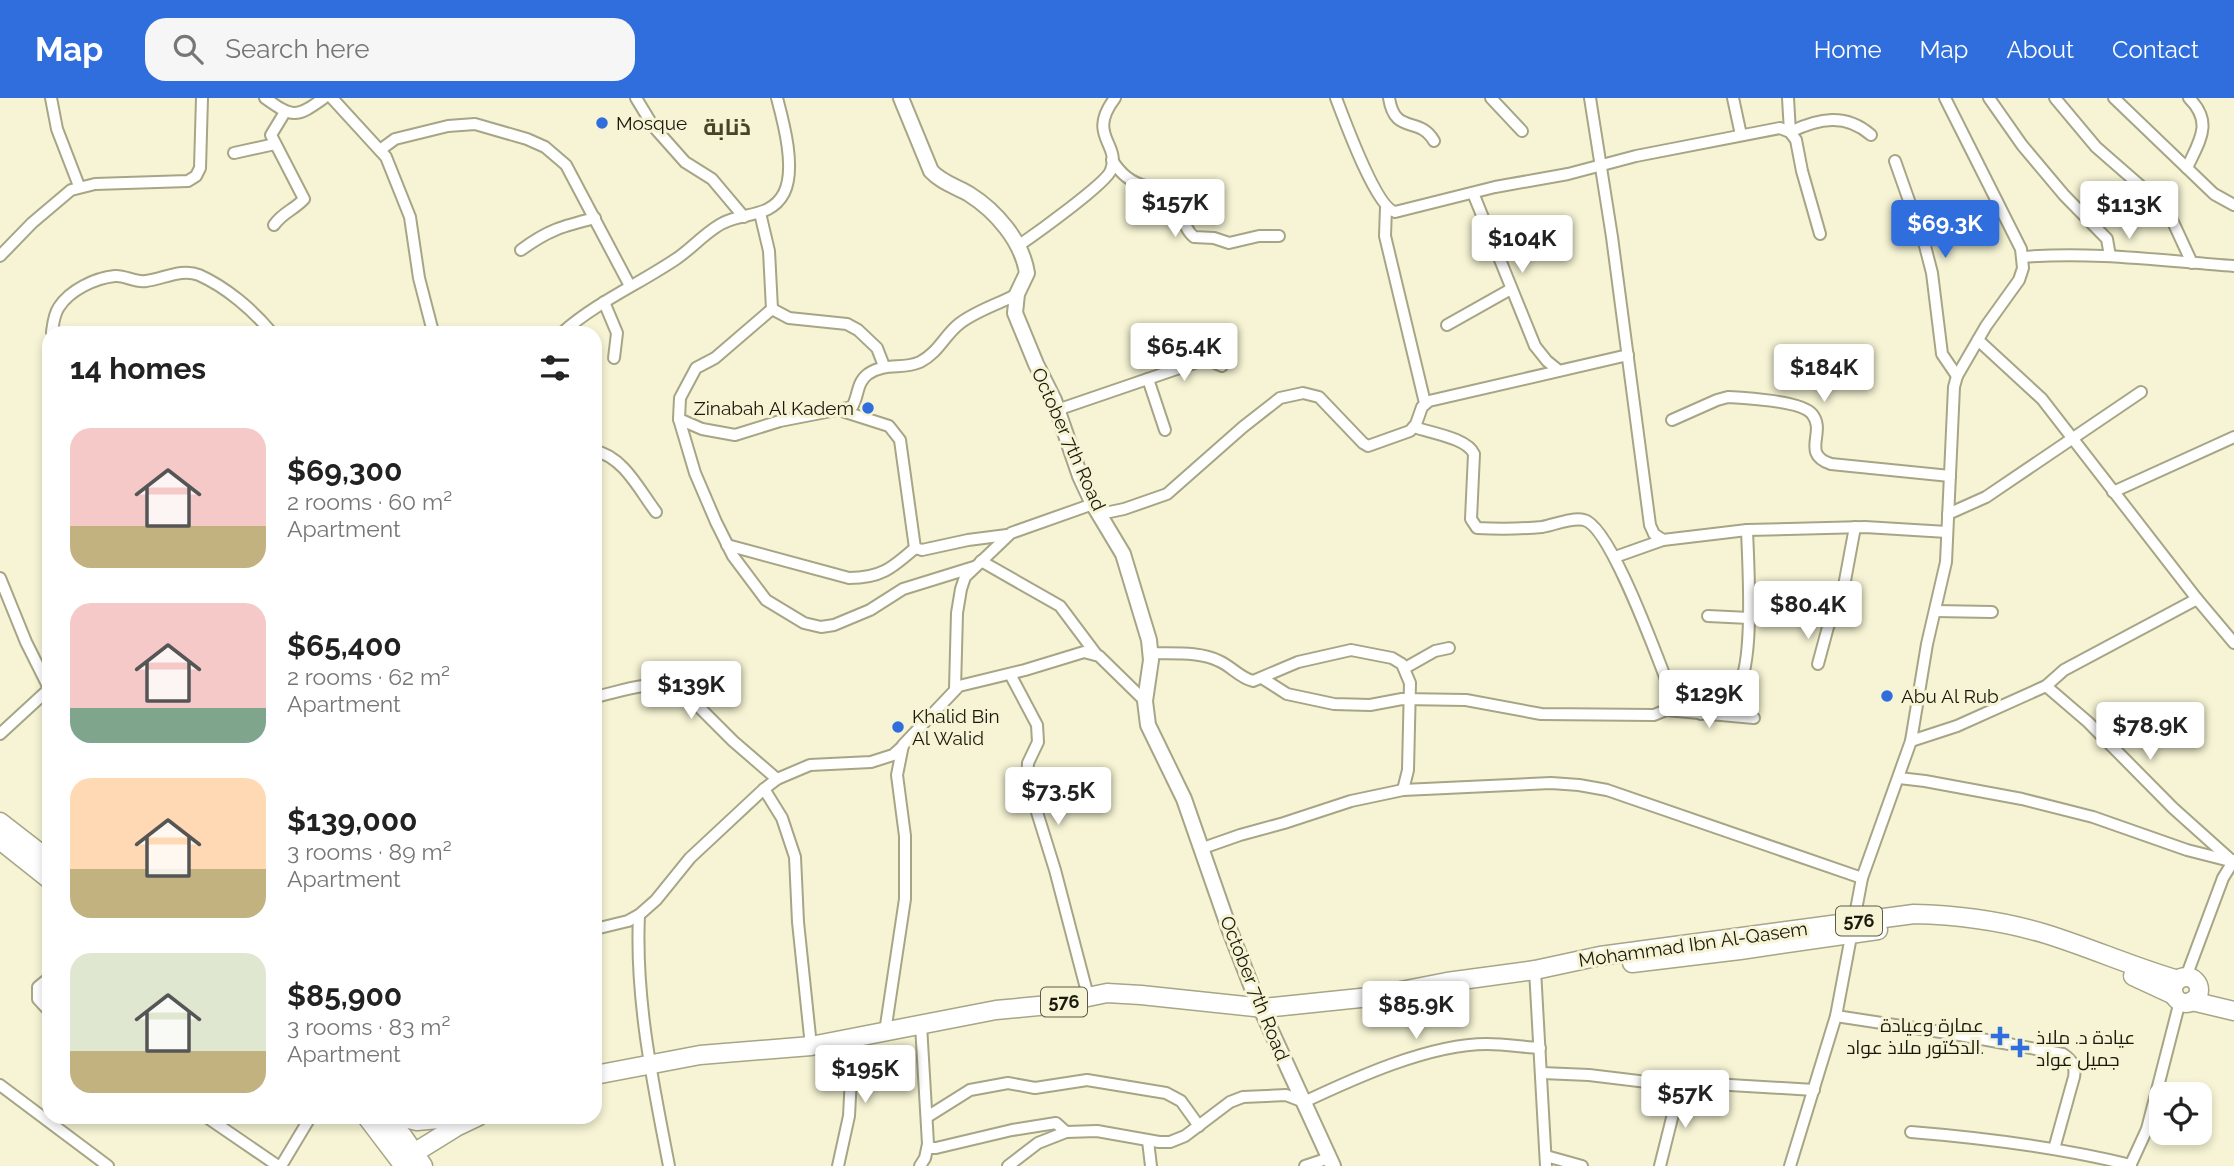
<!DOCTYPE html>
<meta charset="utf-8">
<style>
:root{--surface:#fff;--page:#f6f6f6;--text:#222;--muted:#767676;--accent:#2f6edc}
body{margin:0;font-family:Raleway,Cairo,sans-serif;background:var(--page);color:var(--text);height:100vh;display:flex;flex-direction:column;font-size:26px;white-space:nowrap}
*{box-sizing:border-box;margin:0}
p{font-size:23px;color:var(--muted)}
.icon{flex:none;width:38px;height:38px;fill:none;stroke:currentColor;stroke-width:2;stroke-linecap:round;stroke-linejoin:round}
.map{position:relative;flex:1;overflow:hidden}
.sheet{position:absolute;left:42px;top:228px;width:560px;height:798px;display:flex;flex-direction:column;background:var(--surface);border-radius:21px;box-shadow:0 4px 10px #0003}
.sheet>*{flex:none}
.buttons{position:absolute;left:2149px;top:984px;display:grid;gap:14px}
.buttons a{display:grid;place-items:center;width:63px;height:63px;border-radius:14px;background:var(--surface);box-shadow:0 4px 10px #0003;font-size:35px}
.price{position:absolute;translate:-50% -60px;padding:0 16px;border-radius:7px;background:#fff;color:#222;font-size:23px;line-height:46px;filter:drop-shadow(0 2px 4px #0008)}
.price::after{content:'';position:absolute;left:50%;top:42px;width:21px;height:16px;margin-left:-10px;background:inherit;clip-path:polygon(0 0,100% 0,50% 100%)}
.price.current{background:var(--accent);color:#fff}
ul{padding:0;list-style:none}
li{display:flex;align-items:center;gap:21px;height:175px;padding:0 28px}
li span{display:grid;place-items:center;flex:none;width:196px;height:140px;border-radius:21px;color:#555}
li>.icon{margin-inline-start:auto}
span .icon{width:84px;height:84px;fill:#fffc;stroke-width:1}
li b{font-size:30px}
h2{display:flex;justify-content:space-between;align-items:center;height:84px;padding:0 28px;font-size:30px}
header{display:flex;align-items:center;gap:42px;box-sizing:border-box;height:98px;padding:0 35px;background:var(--accent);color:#fff}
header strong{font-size:33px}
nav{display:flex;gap:38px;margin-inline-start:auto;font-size:24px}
.search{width:490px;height:63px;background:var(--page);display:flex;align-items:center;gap:18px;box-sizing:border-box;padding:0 24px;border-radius:21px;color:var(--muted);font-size:26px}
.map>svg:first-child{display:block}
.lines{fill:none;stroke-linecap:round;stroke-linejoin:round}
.minor-casing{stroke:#a6a586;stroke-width:14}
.tertiary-casing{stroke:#a6a586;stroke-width:18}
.primary-casing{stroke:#a6a586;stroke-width:21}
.minor{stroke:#fff;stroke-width:10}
.tertiary{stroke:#fff;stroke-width:14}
.primary{stroke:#fff;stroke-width:18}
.poi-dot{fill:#2f6edc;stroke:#f6f4d4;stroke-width:2.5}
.labels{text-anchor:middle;stroke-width:6;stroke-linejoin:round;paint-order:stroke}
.shield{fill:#f6f4d4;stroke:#5c5b49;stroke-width:2}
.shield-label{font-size:18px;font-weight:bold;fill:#1a190d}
.poi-label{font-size:19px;fill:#1a190d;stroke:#f6f4d4;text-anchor:start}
.street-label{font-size:19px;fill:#1a190d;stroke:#f6f4d4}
.quarter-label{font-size:23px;font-weight:bold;fill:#46452a;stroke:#f6f4d4}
</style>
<header>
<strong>Map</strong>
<div class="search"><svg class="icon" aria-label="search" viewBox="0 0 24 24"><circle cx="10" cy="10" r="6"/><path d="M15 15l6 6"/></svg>Search here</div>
<nav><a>Home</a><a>Map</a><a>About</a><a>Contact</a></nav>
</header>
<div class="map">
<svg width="2234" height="1068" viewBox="0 0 2234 1068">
<rect width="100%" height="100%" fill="#f6f4d4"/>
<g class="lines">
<g class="minor-casing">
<g id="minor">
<polyline points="51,0 57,31 79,88"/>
<path d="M265,0c28,20 31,20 59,0"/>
<polyline points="332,0 386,59 410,119 419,180 433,234"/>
<polyline points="636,0 653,28 685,64 712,81 744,119"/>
<path d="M1336,0c8,21 40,109 59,114l100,-25 73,-13 68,-18 144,-28 10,4c29,-14 56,-19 81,3"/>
<path d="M1389,0c6,38 30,17 45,43"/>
<polyline points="1491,0 1522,33"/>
<polyline points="1590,0 1612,139 1650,427 1654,436 1663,442 1747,432 1865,429 1947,434"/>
<polyline points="1733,0 1741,37"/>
<polyline points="1788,0 1790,34 1796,42 1802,73 1820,136"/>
<polyline points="1989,0 2022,47 2064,97 2107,141 2110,158"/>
<polyline points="2055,0 2096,49 2167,111 2192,165"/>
<polyline points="2114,0 2214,96 2234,107"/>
<polyline points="380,52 395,41 448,28 475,26 527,41 545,49 566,67 630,188"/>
<polyline points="234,55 275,46"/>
<path d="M1112,62c8,13 19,23 34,26 7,1 15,-1 21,4 15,11 13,36 27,47l20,1 15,5 30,-7h20"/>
<polyline points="1895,63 1925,148 1932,175 1942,256 1957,278"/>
<path d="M2187,70c12,-27 27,-45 2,-70"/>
<polyline points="1473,95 1535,248 1547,263 1558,272"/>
<polyline points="1386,109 1385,138 1425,305"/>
<path d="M760,115l9,38 3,58 -57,49 -19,10 -16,30 -1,21 23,10 33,6 45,-14 72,-14c7,-11 4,-24 16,-33 17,-12 35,-4 52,-12 18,-9 24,-26 39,-38 16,-13 40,-20 58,-30"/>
<path d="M274,127c9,-13 20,-15 30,-26l-33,-64 14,-23"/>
<path d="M1018,148c16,-11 89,-63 93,-76 10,-27 -25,-34 4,-72"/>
<path d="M521,152c27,-20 42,-24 74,-32"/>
<polyline points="0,158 32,125 71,92 95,86 188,83 196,78 200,70 202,0"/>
<path d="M2023,159c71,-6 141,4 211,9"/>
<polyline points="604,204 617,235 614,260"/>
<polyline points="772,211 789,220 847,226 858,232 877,250 884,268"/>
<polyline points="1447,227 1511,191"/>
<path d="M52,234c1,-8 2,-18 7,-25 11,-17 36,-29 56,-31 10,-1 20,7 31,5 17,-2 36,-13 53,-6 27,12 54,35 72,57"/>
<path d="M563,234c34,-30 76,-48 113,-73 15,-10 32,-29 47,-36 21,-11 48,-5 61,-30 12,-24 0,-69 -7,-95"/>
<polyline points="1978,242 2042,301 2197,501 2234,545"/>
<polyline points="1148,281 1165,332"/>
<polyline points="1057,312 1206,261 1222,268"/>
<polyline points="842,313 889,328 900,342 915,450 922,452 968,442 1007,437"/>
<polyline points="679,321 695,375 716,424 733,458 766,502 804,525 821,529 834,527 870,512 903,491 974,469"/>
<path d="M1672,322l45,-20 11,-3c18,1 74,4 84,17 15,18 -12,40 19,50l119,12"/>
<path d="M595,353c28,5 45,40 61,61"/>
<polyline points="2113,394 2234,339"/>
<polyline points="1100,416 1124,411 1167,396 1243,329 1280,300 1303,295 1319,299 1363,345 1368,348 1410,333 1416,326 1422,309 1429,303 1628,257"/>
<polyline points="1948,416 1986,399 2141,294"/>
<path d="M727,447l122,33c32,0 43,-10 66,-30"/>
<polyline points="1615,459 1663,442"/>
<polyline points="981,463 1060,508 1096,556"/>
<polyline points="0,480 26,544 49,590"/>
<polyline points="1935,513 1992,514"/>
<polyline points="1708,518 1749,520"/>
<path d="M1150,555c22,1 49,-2 69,8 12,5 21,17 34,20l45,-19 53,-12 41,8 10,6 8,19 -2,87 -5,20"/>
<polyline points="1818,566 1828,529 1844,488 1855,429"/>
<polyline points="1405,570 1435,553 1449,550"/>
<polyline points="1010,576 1037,627 1038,644 1028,665 1027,682 1055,772 1088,898"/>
<path d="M1262,580l25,16 47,10 36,1 32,-6 64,1 75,14 113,1 12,-5 3,-4 2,-14c-12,-29 -60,-166 -87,-172 -12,-3 -30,5 -42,7 -22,2 -43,2 -65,1l-6,-9 3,-65c-7,-16 -43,-21 -60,-27"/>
<polyline points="2046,588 2088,624 2173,710 2231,762"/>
<polyline points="955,591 957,515 961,491 965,479 1011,435 1093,406"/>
<path d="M595,599c27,-6 58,-18 85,-9l53,53 44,38"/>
<polyline points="1666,612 1754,620"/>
<path d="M1701,616c9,-8 28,-17 36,-26 18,-22 11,-127 10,-158"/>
<polyline points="0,636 49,591"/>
<polyline points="1911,643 1957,628 2046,588 2064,572 2197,501"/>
<polyline points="1899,680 1925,683 2022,701 2093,719 2187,752 2234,764"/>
<polyline points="764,691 782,720 795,759 798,824 811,948"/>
<polyline points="1203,750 1240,737 1284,725 1351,703 1403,692 1551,685 1579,687 1607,692 1862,780"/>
<path d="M639,817c-4,85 14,168 30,251"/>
<polyline points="595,831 628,823 639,817 656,802 690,760 764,691 777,681 810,667 871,664 893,657 903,648"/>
<polyline points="1535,872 1546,1068"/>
<polyline points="2186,879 2223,780 2234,762"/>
<polyline points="49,880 38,889 38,901 49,913"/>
<path d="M1836,918l118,18 109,20c9,6 13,12 11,23l-20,72"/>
<polyline points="885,934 905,801 905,738 897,677 903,647 959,588 1025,572 1084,554 1099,558 1145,603"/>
<polyline points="1542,975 1589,977 1680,988 1713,986 1814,992"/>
<polyline points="0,987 108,1068"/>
<polyline points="205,1018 278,1068"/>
<polyline points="927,1019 970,992 1008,985 1035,990 1087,982 1166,995 1181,1003 1199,1028"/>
<path d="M1911,1034c74,6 147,15 220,33"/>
<polyline points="1148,1043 1151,1068"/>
<polyline points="928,1050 936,1050 1012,1032 1056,1025 1066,1034"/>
<polyline points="1546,1058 1582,1068"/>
<polyline points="281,1068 311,1018"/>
<polyline points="838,1068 849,1018 853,940"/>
<polyline points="920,1068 925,1060 928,1046 921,927"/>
<path d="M1008,1068l30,-23 28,-11 31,-1 62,11h11l15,-6 45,-34 13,-5 43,-2 18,7c51,-24 125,-58 183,-58 17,0 36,3 53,4"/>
<polyline points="1305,1068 1329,1060"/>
<polyline points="1660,1068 1680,988"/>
<polyline points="1790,1068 1836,918 1862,780 1911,643 1927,546 1946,464 1954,289 1957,278 1986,228 2019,182 2023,170 2021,151 1945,0"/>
<polyline points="2130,1068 2147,1031 2180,903"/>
</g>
</g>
<g class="tertiary-casing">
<path id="tertiary" d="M901,0l30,73c10,11 24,15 38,23 27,17 53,47 58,79l-10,21 -2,19 21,51 18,36 26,76 13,28 30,50 26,86 2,20 -6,41 3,24 36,74 46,132 26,67 77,168"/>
</g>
<g class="primary-casing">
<g id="primary">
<polyline points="0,724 49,762"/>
<polyline points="0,742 49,781"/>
<polyline points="1632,865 1740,852 1878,832"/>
<polyline points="2133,878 2174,897"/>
<circle cx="2186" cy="892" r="13"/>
<polyline points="2192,903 2234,913"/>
<path d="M595,977l105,-20 111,-9 185,-36 53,-5 58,-12 34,2 123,13 106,-11 77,-15 88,-12 65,-14 314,-42c45,1 89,7 132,20 45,14 87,33 132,46"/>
<polyline points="366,1018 404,1068"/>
<polyline points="386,1018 404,1040 423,1068"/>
<polyline points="396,1018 417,1023 460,1019"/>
<polyline points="388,1045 401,1053 414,1055 456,1029 479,1018"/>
</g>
</g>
<use href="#minor" class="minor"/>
<use href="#tertiary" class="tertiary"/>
<use href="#primary" class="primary"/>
</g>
<g class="poi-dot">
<circle cx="602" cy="25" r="7"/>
<circle cx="868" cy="310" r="7"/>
<circle cx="1887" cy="598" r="7"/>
<circle cx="898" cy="629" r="7"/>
<path d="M1996.5 927.5h7v7h7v7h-7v7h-7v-7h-7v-7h7z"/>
<path d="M2016.5 939.5h7v7h7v7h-7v7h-7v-7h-7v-7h7z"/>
</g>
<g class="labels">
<g class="shield">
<rect x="1836" y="808.5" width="46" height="29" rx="5"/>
<rect x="1041" y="889.5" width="46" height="29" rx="5"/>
</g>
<g class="shield-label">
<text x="1859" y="829">576</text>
<text x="1064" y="910">576</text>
</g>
<g class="poi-label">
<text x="616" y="32">Mosque</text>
<text x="854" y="317" text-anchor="end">Zinabah Al Kadem</text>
<text x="1901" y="605">Abu Al Rub</text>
<text x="912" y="625">Khalid Bin<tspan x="912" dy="22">Al Walid</tspan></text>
<text x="1984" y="934" text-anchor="end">عمارة وعيادة<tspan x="1984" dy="22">الدكتور ملاذ عواد.</tspan></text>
<text x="2036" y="946">عيادة د. ملاذ<tspan x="2036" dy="22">جميل عواد</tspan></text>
</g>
<g class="street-label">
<text transform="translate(1069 341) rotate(66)" y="7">October 7th Road</text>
<text transform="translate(1693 846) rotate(-8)" y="7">Mohammad Ibn Al-Qasem</text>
<text transform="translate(1255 890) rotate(68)" y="7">October 7th Road</text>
</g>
<g class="quarter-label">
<text x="727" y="37">ذنابة</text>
</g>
</g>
</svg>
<div class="buttons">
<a><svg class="icon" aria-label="locate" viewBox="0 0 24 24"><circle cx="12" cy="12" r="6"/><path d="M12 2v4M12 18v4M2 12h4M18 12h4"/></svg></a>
</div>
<b class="price" style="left:1175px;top:141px">$157K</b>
<b class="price" style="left:2129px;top:143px">$113K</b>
<b class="price current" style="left:1945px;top:162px">$69.3K</b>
<b class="price" style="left:1522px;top:177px">$104K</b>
<b class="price" style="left:1184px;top:285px">$65.4K</b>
<b class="price" style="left:1824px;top:306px">$184K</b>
<b class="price" style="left:1808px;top:543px">$80.4K</b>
<b class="price" style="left:691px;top:623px">$139K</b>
<b class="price" style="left:1709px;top:632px">$129K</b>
<b class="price" style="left:2150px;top:664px">$78.9K</b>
<b class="price" style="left:1058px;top:729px">$73.5K</b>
<b class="price" style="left:1416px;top:943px">$85.9K</b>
<b class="price" style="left:865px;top:1007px">$195K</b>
<b class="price" style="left:1685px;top:1032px">$57K</b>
<section class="sheet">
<h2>14 homes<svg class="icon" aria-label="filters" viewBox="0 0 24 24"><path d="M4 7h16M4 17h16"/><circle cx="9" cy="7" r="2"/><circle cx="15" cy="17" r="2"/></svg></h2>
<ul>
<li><span style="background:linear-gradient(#f6c9c9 70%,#c2b280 0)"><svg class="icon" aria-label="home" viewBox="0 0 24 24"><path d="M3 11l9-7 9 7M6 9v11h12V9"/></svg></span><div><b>$69,300</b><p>2 rooms · 60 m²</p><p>Apartment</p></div></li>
<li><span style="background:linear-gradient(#f6c9c9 75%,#7fa58c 0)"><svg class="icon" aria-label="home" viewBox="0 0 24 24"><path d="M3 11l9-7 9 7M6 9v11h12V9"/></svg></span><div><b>$65,400</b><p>2 rooms · 62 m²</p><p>Apartment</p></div></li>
<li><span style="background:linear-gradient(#ffd9b3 65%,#c2b280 0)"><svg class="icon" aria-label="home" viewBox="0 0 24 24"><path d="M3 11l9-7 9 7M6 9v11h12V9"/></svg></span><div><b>$139,000</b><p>3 rooms · 89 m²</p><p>Apartment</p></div></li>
<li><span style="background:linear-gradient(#dfe7d0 70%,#c2b280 0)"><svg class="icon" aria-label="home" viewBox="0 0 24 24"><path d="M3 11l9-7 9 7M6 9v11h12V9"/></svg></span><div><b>$85,900</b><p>3 rooms · 83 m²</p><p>Apartment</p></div></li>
</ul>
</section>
</div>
